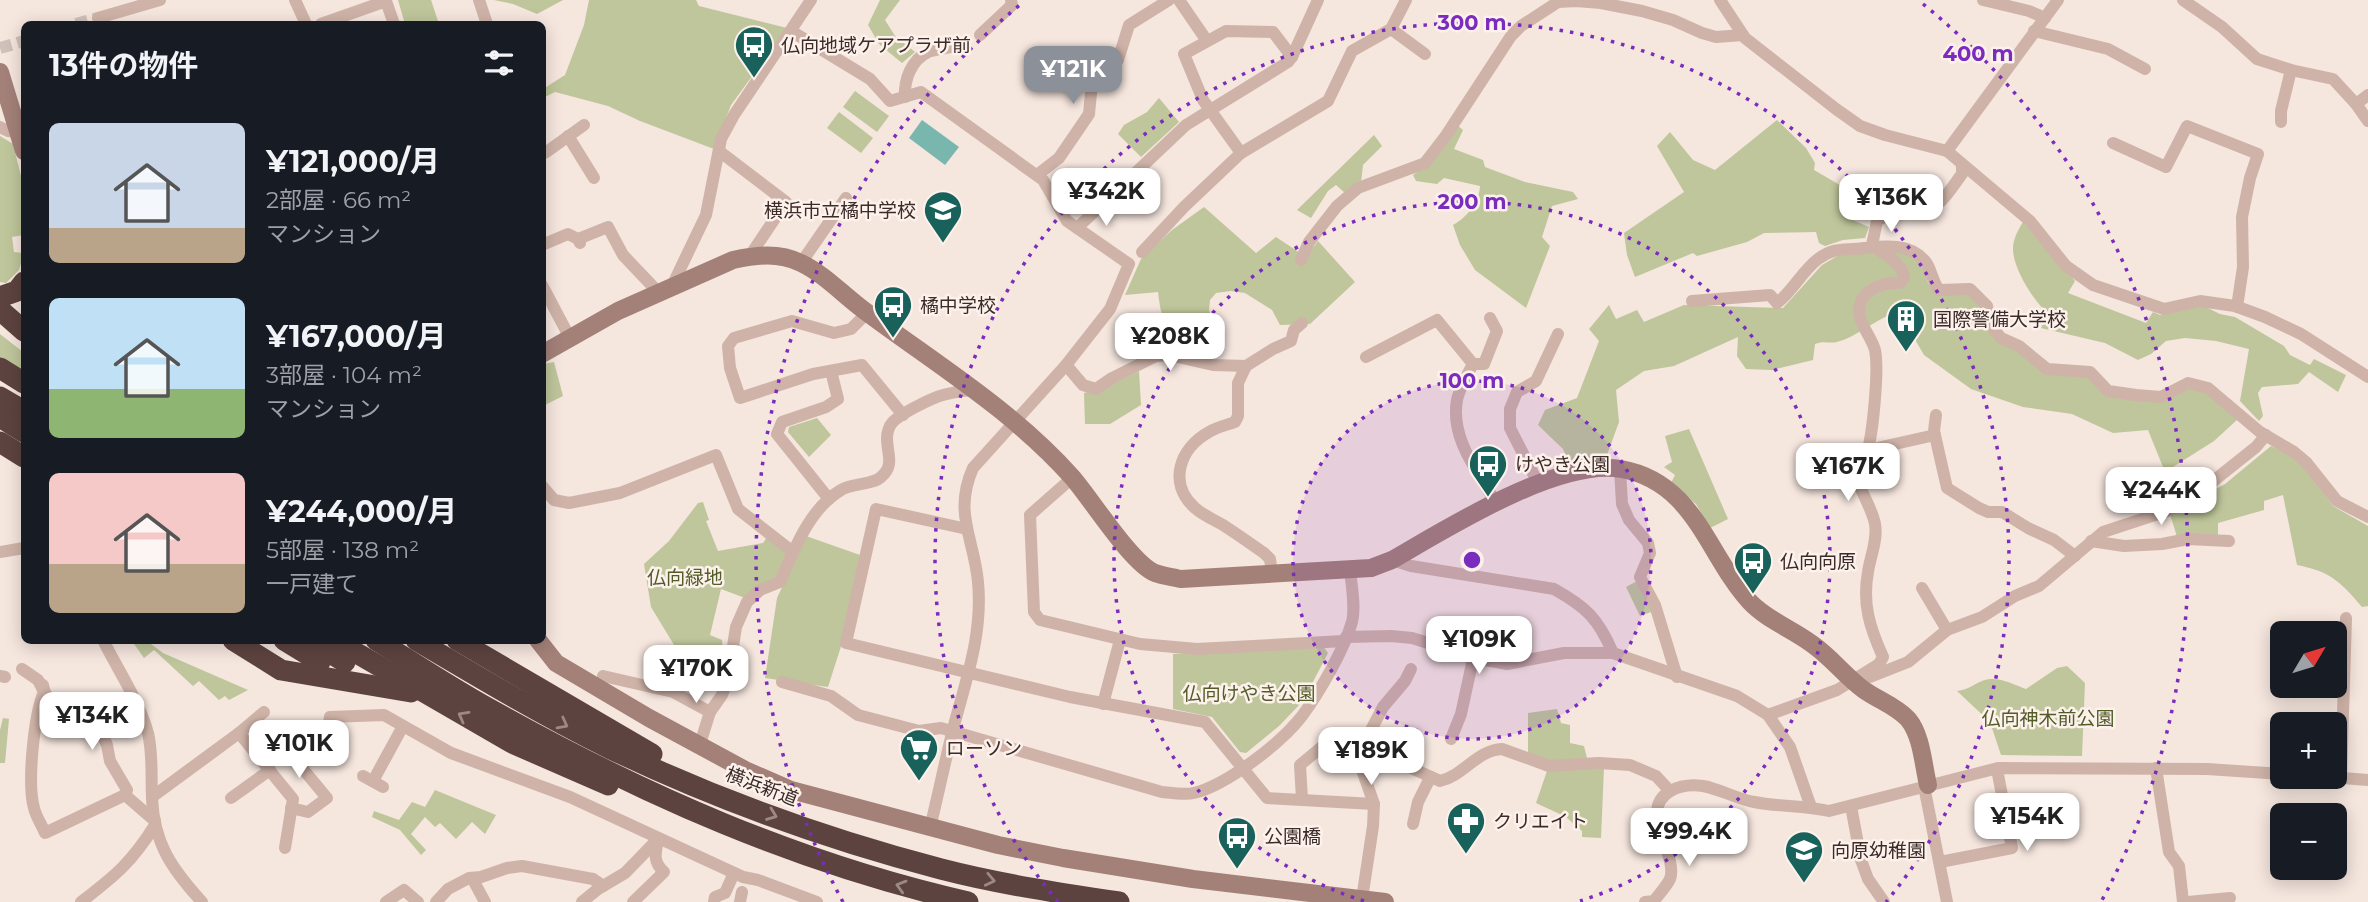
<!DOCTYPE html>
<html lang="ja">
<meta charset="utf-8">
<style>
:root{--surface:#171b24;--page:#20242c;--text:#f1f3f6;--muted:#9ea1a6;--accent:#8c9099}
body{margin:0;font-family:Montserrat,"Noto Sans JP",sans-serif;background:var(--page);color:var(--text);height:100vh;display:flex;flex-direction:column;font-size:26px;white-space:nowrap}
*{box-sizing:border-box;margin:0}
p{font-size:23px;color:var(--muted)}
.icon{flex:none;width:38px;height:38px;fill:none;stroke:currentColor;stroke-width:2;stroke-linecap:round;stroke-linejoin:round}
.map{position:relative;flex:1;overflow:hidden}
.side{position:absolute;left:21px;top:21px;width:525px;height:623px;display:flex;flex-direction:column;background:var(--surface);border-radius:10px;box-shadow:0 4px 18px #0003}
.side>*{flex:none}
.needle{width:46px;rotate:52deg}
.tools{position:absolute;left:2270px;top:621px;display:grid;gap:14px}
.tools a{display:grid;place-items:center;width:77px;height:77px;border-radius:10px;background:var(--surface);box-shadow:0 4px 18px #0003;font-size:35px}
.price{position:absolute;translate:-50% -60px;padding:0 16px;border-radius:14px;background:#fff;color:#222;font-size:23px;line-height:46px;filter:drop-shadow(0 2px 4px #0008)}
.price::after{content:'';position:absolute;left:50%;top:42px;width:21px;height:16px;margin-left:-10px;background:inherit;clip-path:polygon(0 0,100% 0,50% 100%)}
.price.active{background:var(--accent);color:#fff}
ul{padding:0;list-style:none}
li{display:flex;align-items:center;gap:21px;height:175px;padding:0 28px}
li span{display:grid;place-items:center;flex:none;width:196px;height:140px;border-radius:10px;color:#555}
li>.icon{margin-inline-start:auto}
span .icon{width:84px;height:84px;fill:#fffc;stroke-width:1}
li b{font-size:30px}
h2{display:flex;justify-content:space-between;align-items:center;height:84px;padding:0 28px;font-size:30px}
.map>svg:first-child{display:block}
.green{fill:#bfc69b}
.water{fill:#79b6ae}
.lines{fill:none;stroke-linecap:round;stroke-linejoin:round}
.street-tunnel{stroke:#d0c1ba;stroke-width:12;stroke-dasharray:12 6;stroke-linecap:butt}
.street{stroke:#cfb3a8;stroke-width:12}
.secondary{stroke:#a38179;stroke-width:18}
.highway{stroke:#5d433f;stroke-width:21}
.oneway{stroke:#9d8984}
.ring{fill:none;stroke:#7b2cbf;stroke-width:3.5;stroke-dasharray:3.5 7}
.labels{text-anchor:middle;stroke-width:5;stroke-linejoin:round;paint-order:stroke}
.poi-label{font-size:19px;fill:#3b2b29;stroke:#fcf1eb;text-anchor:start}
.park-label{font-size:19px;fill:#525c29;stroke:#fcf1eb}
.street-label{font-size:19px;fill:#3b2b29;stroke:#fcf1eb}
.centre{fill:#7b2cbf;stroke:#fcf1eb;stroke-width:3.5}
.ring-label{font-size:21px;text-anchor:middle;font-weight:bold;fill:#7b2cbf;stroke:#fcf1eb;stroke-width:5;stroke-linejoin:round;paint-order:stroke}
</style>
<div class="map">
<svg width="2368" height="902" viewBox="0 0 2368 902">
<rect width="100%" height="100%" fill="#f5e6de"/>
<g class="green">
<polygon points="398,0 431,0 439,24 405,24"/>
<polygon points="494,0 563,0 537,14 513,4"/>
<polygon points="589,0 696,0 699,6 787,28 731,105 714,149 640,121 608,106 555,92 543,98 543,89 565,75 584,25"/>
<polygon points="880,0 900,0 885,20 895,36 915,52 902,63 879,44 868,25"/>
<polygon points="855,91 889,116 877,132 843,107"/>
<polygon points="1159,98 1179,122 1141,157 1118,134 1124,125 1147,112"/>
<polygon points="839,112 873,138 861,153 827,128"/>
<polygon points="1777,120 1806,148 1815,163 1814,170 1845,188 1850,194 1848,218 1869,227 1865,238 1843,240 1825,246 1819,243 1816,232 1764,233 1747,242 1697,256 1693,253 1635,277 1627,255 1624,233 1684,192 1657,146 1670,132 1693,160 1715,170"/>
<path d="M1456,124l7,6 -9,19 29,11 2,7 40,15 48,10 5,7 -26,7 -10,31 8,9 -24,62 -51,-38 -15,-25 -7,-20c14,-8 26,-22 27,-39l-36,-8 -7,6 -21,-3 -3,-6 15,-11z"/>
<polygon points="1374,135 1382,146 1363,165 1361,183 1345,193 1336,185 1328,191 1311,218 1297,210"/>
<polygon points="0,136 13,144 24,188 24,235 12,237 14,252 24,253 19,270 6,283 0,282"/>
<path d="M1204,207l52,46 20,-16 30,20 12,-16 37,41 -45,42 -30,1 -8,-15 -27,-17 -14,-2 -15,2 -6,7 -1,10 4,13 6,4 -1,8 -14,7 -31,-6c-11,-14 -13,-27 -15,-44l-33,3 16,-36 31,-29z"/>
<path d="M2023,222l52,59 -7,12 78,30 7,-11 7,3 42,-10 18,9 15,3 49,29 6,9 20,10 4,-6 32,16 -8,17 -29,-20 -11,12 -36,3 -4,6 5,23 -4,5 -19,-20 9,-52 -33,-8 -31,-3 -19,3 -15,13 -13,6 -33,-17 -64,-15 7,-14c-14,-13 -35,-45 -35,-65 0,-10 5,-19 10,-27z"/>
<path d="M1903,251l20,12 5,20 9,12 32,-2 14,15 6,20 57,45 43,2 18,19 51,7 31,-14 18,5 31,27 -24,22 -49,31 -17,-42 -35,3 -41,-19 -49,-7 -52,-18 -47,-34 -18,-31 -14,-10c-20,8 -36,23 -55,28 -8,2 -13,-2 -22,2l-2,16 -41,10 -26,-1 -9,-13 1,-19 -64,29 -30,5 -28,19 3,32 -15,41 -34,2 -7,-16 -25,-24 7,-15 32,-12 22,-57 -10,-12 20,-24 7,14 21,-9 7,12 40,-17 99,3 39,-43 19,-11z"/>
<polygon points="0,334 23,352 24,373 0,359"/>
<polygon points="554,362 563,396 543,406 543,364"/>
<polygon points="1139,371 1141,405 1110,424 1085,424 1084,393 1106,387"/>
<polygon points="817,418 831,435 809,457 788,432 789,427"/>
<polygon points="1689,429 1728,519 1710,528 1696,504 1671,483 1675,475 1664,467 1672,462 1665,436"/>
<path d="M2271,446l22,10 10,9 30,41 35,20v80l-6,1c-22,-26 -31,-35 -65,-42l-14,-70 -19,6v9l-46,13v12l-41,2 -7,-23 55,-30z"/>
<polygon points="703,502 709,520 706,521 718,551 763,543 767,537 789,551 777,578 745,598 721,589 710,635 722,640 725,675 701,664 685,663 651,607 644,564 669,541 698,503"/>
<polygon points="806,536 860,555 844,637 828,687 765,678 777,598"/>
<polygon points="1639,580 1654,611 1640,616 1626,587"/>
<polygon points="132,641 147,641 163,653 248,690 229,700 225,696 219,700 199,681 193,686 154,650 144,658"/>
<polygon points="1323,646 1328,653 1303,701 1279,726 1246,753 1240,752 1212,717 1173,709 1173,654"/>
<path d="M2067,666l18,17 -3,73 -81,-1 -11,-33 -33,-31c13,-2 15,-6 25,-10 15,-6 30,3 44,8l31,-21z"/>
<polygon points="1557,709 1561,723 1570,725 1570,743 1584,746 1587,758 1550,761 1528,754 1528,713"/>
<polygon points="3,718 9,719 5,763 0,763 0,730"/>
<polygon points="1604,768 1601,838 1582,837 1582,831 1566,817 1536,803 1547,771"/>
<polygon points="435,790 496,815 485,834 472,822 456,839 440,823 435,827 425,817 411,834 426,850 421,855 400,830 372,817 374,811 399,820 412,802 425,807"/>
</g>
<polygon class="water" points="922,120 959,147 945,165 909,138"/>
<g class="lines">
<g class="street-tunnel">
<polyline points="76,24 98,18"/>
<polyline points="0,48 24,41"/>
</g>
<g class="street">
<polyline points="295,0 306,24"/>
<polyline points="479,0 487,24"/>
<polyline points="1179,0 1207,41"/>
<polyline points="1720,0 1745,38 1836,109 1860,126 1885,135 1947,151 2030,221 2066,266 2093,285 2164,309 2200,301 2235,306 2265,317 2301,334 2368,377"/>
<polyline points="1983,0 2029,11 2045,18"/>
<polyline points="2183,0 2222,27 2257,59 2291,70 2333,79 2356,104 2368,121"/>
<polyline points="98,18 160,0"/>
<polyline points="321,24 386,1 394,24"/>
<polyline points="1391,29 1406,0"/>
<path d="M791,31l79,48 20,22 31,-9 122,88 24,41 62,43 -19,45 -44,56 -93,103c-20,45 1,70 5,114 5,52 -12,98 -25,147 -8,33 -15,66 -23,99"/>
<polyline points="2034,31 2108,49 2145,69"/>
<polyline points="980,35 1012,5 1011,0"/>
<polyline points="1292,57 1318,0"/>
<path d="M905,97c-1,-17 6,-37 23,-45 8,-3 20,-4 28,-6"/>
<polyline points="2356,104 2368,95"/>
<polyline points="2281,122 2281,111 2291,70"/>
<polyline points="0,127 8,131 19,132"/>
<polyline points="568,136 594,178"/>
<polyline points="2113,143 2166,167 2187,126 2258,154 2250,178 2242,217 2243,267 2237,307"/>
<polyline points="719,151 786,202 749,257"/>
<polyline points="1947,151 2058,0"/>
<polyline points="545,153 584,125"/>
<polyline points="1037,175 1059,158 1089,114 1092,83 1100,72 1118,60 1129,25 1169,0"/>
<polyline points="1077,228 1186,125 1288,62 1292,57 1273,32 1226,31 1184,54 1203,100 1241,153"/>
<polyline points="578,239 608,227 623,255 659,293"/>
<polyline points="542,245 568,234 578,239 580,243"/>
<polyline points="1142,252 1184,207 1241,153 1328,101 1352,51 1391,29 1425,54"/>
<polyline points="1301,260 1309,242 1337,206 1358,188 1425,163 1445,137 1511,36 1521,26 1558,2 1576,1 1601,3 1642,11 1673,20 1702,33 1716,37 1743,35"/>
<polyline points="801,263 846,198"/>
<polyline points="542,285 570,338"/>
<polyline points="672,286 706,215 721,139 734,115 811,0"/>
<path d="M1692,301l78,-6 7,8c16,-12 25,-32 41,-44 17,-13 28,-8 46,-11 20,-2 46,-5 61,13 6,6 7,20 14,29l31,-1 17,17 5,21 9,11 18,8 28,23 43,3 18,19 28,4 25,2 27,-14 20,5 52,44 34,20 12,10 31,39 31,16"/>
<polyline points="867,313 851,329 834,333 792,321 734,338 728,346 730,368 740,398 813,374 862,365 903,415"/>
<path d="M1366,357l71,-37 36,44c-6,11 -14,25 -16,36 -7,39 21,71 39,103"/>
<polyline points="1473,364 1484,364 1497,331 1490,318"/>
<polyline points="1066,365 1083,385 1096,389 1112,378 1156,356 1169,355 1213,365 1246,366 1273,349 1291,341 1294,330 1302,323"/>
<path d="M1246,366l-8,17v33l-3,6c-8,3 -18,5 -26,10 -29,16 -42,51 -14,76 8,7 19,12 28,17 14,9 28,19 41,28l6,6 2,14"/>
<polyline points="1936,415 1934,431 1947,488 1979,508 1988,512 2002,512 2028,528 2054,540 2075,556"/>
<polyline points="1868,450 1935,435"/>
<polyline points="1620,469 1622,504 1629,520 1648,543 1650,553 1640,577 1655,605 1677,677"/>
<polyline points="1072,478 1030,515 1034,612 1040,620 1140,644 1197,649 1344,641"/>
<polyline points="1539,485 1510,428 1510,409 1517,392 1536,381 1558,334"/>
<polyline points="542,486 554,500 569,503 620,493 716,455 738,509 793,552"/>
<polyline points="829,499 777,434 782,422 826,407 838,399 831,371"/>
<polyline points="967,529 876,509 846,643 1070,697 1205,722 1267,798 1374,804 1373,826 1362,899"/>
<polyline points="2091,541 2124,546 2162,544 2188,539 2229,541"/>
<polyline points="0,552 24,548"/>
<path d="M1392,560l19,6 143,23c32,18 44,29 59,64l124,43 31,19 22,32 21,60"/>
<polyline points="1922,588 1947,630"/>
<polyline points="1346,637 1391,636 1412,638 1428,643 1438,651 1507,664 1564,653 1613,653"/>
<path d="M103,640c15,30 36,61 45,93 5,21 3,43 4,65 2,46 20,71 50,104"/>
<path d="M22,669l16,11 6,12c-10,23 -17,91 -10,116 2,9 8,17 11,25l80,-38"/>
<polyline points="0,676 5,677"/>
<polyline points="603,676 673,692 710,712"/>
<polyline points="1870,677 1908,662 1947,630 1982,617 2015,596 2039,586 2103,532 2170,510 2202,490 2256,447 2266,435"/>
<path d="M782,682l49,14 27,19 61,16 22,-3 221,64c10,1 23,3 32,1 33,-8 87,-50 108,-77 17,-23 42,-66 50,-94 4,-16 -1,-37 -2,-54"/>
<path d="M43,685c2,22 43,39 60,51l4,9 3,16 17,29 -2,5 30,26"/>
<polyline points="1103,704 1120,640"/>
<path d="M1768,715l69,-25 42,-26 4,-7c-13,-29 -21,-53 -15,-85 2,-15 10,-32 7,-48 -3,-16 -14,-31 -18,-46 3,-8 8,-17 10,-25 6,-20 12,-84 8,-103 -4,-15 -20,-30 -15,-46 5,-16 25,-22 40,-21l4,-5c-1,-16 -20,-23 -32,-33l5,-24c13,-10 29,-5 45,-9 19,-4 29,-24 40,-38v-10"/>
<polyline points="239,733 293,799 285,848"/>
<polyline points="1451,739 1461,714 1473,659"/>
<path d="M700,744l10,-32 12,-17 6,-17 8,-51 11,-25 13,-12 20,-8c14,-32 29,-73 61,-92 11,-7 32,-5 40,-13 14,-12 6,-23 6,-39 0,-5 2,-12 5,-15 7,-9 40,-25 51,-28 11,-3 22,-4 32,-6"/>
<path d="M1361,748l10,17 36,1 33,15c23,-5 37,-31 62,-32l47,17 50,-3 31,2 26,11 13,14"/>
<polyline points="288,751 327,798 308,812 291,808"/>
<polyline points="1358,755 1383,707 1405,681 1411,669"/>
<polyline points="296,760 327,732 330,717 384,715 451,753 570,797 743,877 758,880 817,902"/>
<polyline points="2156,768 2169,852 2179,866 2183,902"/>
<polyline points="363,776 383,787"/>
<polyline points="2330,777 2368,780"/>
<polyline points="2341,778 2346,618"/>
<polyline points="373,781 403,726"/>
<polyline points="1924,786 1947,902"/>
<polyline points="152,797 239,733 264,712"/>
<polyline points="231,798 270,770"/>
<polyline points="1302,799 1300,765 1336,735 1360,764 1374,804"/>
<polyline points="1851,806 1861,860 1868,879 1884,902"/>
<polyline points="1413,824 1418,802 1430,778"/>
<polyline points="1940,862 2012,848 1997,769"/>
<polyline points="472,878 485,902"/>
<path d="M81,902c34,-26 51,-40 74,-77"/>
<polyline points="386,902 404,890 418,902"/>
<polyline points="436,902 448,889 469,878 481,877 507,868 522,866 593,879 603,886"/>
<polyline points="582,902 598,889 625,873 658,839"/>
<path d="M633,902l31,-30c-11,-10 -9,-18 -6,-32"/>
<polyline points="714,902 715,897 725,893 734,873"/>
<polyline points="740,902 742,892"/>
<path d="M1645,902l9,-1c5,-7 12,-14 16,-22 6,-15 -11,-44 -13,-62 -2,-26 24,-34 46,-31 17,3 34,13 51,16 25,5 50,3 75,9l169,-43 209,1 75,5"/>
<polyline points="2188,902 2230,898"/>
</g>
<g class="secondary">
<polyline points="0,72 24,151"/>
<path d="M542,354l76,-43 115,-51c23,-5 46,-8 68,3 25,12 45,35 68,51 70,52 144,97 203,163 20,23 59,86 83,96 8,3 18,4 26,6l190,-11 21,-8c54,-31 166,-102 229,-91 74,13 86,86 129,133 17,18 42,27 62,42 19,13 33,32 52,46 14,10 32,16 44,29 14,17 15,45 20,66"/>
<polyline points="538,640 556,663 649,718 745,770 791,790 998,845 1063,858 1193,879 1385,902"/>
</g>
<g class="highway">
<polyline points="0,297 17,291 24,282"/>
<polyline points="0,310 24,331"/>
<polyline points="0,368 24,383"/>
<polyline points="0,397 24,411"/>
<polyline points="0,417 24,432"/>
<polyline points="0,442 24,457"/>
<polyline points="233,640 281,670 411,692"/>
<polyline points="284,640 320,662"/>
<polyline points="309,640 345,662"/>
<polyline points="334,640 512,743 608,785"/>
<path d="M376,640c40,24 78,50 119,72 149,83 305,152 473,190"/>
<path d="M416,640c64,38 128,76 195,109 105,50 218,91 330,120 58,15 118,24 178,33"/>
<polyline points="457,640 652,754"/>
</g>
</g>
<defs><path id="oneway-chevron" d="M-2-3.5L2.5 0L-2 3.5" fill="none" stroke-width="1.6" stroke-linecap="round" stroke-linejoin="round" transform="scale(1.75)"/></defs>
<g class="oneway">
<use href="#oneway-chevron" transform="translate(463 716) rotate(-151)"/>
<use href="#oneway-chevron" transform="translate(563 724) rotate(28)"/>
<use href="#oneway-chevron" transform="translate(772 815) rotate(21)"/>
<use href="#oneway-chevron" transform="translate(990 880) rotate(12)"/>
<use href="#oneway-chevron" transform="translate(901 886) rotate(-164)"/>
</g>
<circle cx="1472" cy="560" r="179" fill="#7b2cbf" fill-opacity=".12"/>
<g class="ring">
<circle cx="1472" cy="560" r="179"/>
<path d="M1364 901A358 358 0 1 1 1580 901"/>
<path d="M1058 902A537 537 0 1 1 1886 902"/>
<path d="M843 902A716 716 0 0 1 1021 4M1923 4A716 716 0 0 1 2101 902"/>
</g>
<defs>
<g id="bus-pin" transform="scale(2.0125)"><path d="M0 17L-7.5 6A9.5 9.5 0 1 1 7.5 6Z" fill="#19625b" stroke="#fcf1eb"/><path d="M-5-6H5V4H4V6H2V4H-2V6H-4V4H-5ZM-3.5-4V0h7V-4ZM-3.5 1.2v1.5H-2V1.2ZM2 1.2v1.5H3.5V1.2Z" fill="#fff"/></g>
<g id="school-pin" transform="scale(2.0125)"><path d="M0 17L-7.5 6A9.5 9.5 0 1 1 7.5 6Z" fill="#19625b" stroke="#fcf1eb"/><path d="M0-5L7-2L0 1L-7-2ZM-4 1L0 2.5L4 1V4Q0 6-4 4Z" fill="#fff"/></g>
<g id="building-pin" transform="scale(2.0125)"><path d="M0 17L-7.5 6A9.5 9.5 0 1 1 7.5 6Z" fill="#19625b" stroke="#fcf1eb"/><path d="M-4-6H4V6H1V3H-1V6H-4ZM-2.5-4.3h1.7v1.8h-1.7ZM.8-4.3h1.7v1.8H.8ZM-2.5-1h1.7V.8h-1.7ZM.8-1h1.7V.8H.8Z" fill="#fff"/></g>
<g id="supermarket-pin" transform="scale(2.0125)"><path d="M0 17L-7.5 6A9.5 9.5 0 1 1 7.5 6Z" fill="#19625b" stroke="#fcf1eb"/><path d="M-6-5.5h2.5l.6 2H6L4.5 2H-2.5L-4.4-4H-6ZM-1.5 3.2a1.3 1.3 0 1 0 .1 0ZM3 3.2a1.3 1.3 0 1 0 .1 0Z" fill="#fff"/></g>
<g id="pharmacy-pin" transform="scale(2.0125)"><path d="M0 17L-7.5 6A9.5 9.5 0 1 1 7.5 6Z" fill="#19625b" stroke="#fcf1eb"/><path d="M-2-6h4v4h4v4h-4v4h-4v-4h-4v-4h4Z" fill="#fff"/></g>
</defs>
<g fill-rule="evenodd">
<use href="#bus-pin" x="754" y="45"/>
<use href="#school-pin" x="943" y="210"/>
<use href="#bus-pin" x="893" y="305"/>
<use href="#building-pin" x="1906" y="319"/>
<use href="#bus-pin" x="1488" y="464"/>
<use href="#bus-pin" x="1753" y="561"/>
<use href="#supermarket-pin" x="919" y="748"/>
<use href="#pharmacy-pin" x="1466" y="821"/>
<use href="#bus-pin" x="1237" y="836"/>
<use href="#school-pin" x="1804" y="850"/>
</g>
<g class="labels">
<g class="poi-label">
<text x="781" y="52">仏向地域ケアプラザ前</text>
<text x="916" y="217" text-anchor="end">横浜市立橘中学校</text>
<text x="920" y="312">橘中学校</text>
<text x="1933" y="326">国際警備大学校</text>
<text x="1515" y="471">けやき公園</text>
<text x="1780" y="568">仏向向原</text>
<text x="946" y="755">ローソン</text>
<text x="1493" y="828">クリエイト</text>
<text x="1264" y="843">公園橋</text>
<text x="1831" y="857">向原幼稚園</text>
</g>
<g class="park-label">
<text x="685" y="584">仏向緑地</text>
<text x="1249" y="700">仏向けやき公園</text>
<text x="2048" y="725">仏向神木前公園</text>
</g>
<g class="street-label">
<text transform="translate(762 786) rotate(21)" y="7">横浜新道</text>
</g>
</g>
<circle cx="1472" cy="560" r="10" class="centre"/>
<g class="ring-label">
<text x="1472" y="30">300 m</text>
<text x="1978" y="61">400 m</text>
<text x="1472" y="209">200 m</text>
<text x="1472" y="388">100 m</text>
</g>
</svg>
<div class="tools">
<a><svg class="needle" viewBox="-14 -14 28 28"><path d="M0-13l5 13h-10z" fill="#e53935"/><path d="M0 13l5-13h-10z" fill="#9ea1a6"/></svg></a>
<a>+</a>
<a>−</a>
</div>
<b class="price active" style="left:1073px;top:106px">¥121K</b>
<b class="price" style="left:1106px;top:228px">¥342K</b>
<b class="price" style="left:1891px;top:234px">¥136K</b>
<b class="price" style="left:1170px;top:373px">¥208K</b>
<b class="price" style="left:1848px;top:503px">¥167K</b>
<b class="price" style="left:2161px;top:527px">¥244K</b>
<b class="price" style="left:1479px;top:676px">¥109K</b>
<b class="price" style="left:696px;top:705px">¥170K</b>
<b class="price" style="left:92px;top:752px">¥134K</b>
<b class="price" style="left:299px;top:780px">¥101K</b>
<b class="price" style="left:1371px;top:787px">¥189K</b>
<b class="price" style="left:2027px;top:853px">¥154K</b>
<b class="price" style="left:1689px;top:868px">¥99.4K</b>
<section class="side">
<h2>13件の物件<svg class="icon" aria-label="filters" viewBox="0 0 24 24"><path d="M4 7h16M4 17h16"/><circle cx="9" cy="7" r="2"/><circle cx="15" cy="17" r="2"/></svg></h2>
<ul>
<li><span style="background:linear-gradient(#c9d6e8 75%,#b9a48a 0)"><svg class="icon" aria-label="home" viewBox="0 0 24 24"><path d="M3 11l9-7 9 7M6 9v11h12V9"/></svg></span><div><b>¥121,000/月</b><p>2部屋 · 66 m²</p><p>マンション</p></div></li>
<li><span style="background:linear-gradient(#bfe0f5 65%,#8fb573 0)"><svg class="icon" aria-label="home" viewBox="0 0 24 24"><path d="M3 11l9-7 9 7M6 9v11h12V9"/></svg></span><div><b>¥167,000/月</b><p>3部屋 · 104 m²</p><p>マンション</p></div></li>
<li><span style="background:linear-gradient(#f6c9c9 65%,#b9a48a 0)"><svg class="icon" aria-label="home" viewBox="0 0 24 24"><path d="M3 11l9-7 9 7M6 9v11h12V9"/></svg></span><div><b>¥244,000/月</b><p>5部屋 · 138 m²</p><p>一戸建て</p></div></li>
</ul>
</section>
</div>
